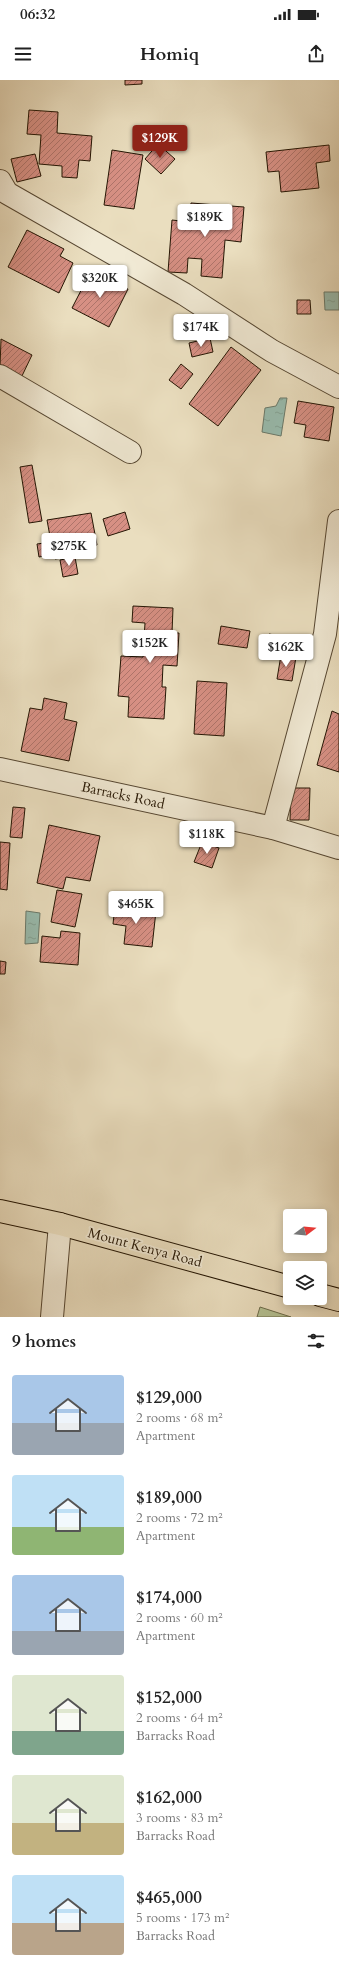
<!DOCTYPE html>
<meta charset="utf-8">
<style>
:root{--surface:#fff;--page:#f2f2f2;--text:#222;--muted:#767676;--accent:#8f2418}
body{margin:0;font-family:Cardo,serif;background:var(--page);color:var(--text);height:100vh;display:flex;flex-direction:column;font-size:15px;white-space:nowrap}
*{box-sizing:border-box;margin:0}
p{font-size:13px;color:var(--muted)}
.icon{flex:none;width:22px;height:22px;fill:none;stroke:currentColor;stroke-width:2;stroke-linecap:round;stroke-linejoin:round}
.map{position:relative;height:1237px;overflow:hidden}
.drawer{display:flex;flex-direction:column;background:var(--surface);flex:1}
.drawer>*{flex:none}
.needle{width:26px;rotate:74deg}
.buttons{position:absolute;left:283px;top:1129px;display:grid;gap:8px}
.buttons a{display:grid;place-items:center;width:44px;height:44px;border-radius:4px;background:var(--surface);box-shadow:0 2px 10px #0003;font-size:20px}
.price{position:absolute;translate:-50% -34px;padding:0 9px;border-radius:4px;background:#fff;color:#222;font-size:13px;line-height:26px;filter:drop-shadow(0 1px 2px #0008)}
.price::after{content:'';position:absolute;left:50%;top:24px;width:12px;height:9px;margin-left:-6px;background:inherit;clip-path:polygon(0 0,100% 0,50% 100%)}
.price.selected{background:var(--accent);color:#fff}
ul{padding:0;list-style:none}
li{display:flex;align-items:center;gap:12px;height:100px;padding:0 12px}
li span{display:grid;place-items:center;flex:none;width:112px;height:80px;border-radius:4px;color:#555}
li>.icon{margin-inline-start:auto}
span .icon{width:48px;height:48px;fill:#fffc;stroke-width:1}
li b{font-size:17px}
h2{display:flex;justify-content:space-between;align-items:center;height:48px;padding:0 12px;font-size:17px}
.status{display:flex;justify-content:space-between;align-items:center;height:28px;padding:0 20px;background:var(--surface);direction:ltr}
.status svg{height:11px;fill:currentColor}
header{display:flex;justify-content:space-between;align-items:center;height:52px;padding:0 12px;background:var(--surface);font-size:18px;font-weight:700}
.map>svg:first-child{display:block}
.pitch{fill:#b5c294;stroke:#6c6c4c}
.water{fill:url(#water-ripples);stroke:#6a796a}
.building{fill:url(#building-hatch);stroke:#241503}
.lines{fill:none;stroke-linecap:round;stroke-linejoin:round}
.minor-casing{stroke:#564732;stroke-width:24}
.major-casing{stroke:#241503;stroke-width:24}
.minor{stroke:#f1ead5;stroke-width:22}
.major{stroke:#eadebf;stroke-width:22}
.labels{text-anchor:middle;stroke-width:3.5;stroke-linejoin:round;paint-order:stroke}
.street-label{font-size:14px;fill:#241503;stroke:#f1ead5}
</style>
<div class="status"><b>06:32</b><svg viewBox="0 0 49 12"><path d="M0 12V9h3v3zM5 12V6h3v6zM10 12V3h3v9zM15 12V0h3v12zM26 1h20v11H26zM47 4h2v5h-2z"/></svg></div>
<header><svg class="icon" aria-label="menu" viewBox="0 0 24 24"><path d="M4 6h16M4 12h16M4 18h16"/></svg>Homiq<svg class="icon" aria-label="share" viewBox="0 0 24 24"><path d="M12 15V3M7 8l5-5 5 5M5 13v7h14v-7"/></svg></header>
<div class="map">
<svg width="339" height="1237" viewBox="0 0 339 1237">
<defs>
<pattern id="water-ripples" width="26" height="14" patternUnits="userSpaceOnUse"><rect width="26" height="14" fill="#98bcaf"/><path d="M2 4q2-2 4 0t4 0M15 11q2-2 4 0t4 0" fill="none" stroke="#83a195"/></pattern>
<pattern id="building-hatch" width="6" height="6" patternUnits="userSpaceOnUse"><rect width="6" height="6" fill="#d79084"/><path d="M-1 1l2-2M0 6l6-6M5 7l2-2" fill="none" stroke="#ae746a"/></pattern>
</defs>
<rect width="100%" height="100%" fill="#eadebf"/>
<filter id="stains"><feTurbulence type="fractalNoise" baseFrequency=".005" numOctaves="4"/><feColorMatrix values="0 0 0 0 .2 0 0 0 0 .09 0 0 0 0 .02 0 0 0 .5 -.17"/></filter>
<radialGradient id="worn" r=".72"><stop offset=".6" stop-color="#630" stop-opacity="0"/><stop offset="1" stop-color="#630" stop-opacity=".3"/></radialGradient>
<polygon class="pitch" points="260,1227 291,1237 257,1237"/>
<g class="water">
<polygon points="324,212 339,212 339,230 325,230"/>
<polygon points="280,318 287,318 281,356 262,352 265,328 276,326"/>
<polygon points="26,831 40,833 38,863 25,864"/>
</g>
<g class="building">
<polygon points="125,0 142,0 142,4 125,5"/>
<polygon points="29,30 58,32 57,53 92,56 90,81 79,80 77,98 62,97 62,86 39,84 41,55 27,54"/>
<polygon points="158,64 175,79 161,94 145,79"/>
<polygon points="329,65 330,81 316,83 319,108 281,112 279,91 268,92 266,72"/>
<polygon points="112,70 143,75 134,129 104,125"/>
<polygon points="35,74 41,96 17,102 11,79"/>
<polygon points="191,123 244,127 241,162 225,160 222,198 201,196 202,179 188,178 187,193 168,192 172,140 189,142"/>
<polygon points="27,150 64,169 60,176 73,183 59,213 8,187"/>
<polygon points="91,191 128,209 109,247 72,228"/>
<polygon points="297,220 310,220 311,234 297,234"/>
<polygon points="210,258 213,272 192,277 189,263"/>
<polygon points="1,259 32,275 21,298 0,287"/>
<polygon points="231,267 261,290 218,346 189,324"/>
<polygon points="181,284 193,294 181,309 169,300"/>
<polygon points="298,321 334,327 329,361 304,357 306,345 294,343"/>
<polygon points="32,385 42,441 29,443 20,387"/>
<polygon points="125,432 130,449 108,456 103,439"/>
<polygon points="91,433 97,465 80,468 81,475 55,479 54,474 39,477 37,464 51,462 47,440"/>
<polygon points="75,477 78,494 63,497 60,480"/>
<polygon points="133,526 173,528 172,553 179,553 177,586 163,585 162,607 166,607 164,639 128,637 129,617 118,616 121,576 143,577 145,543 132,542"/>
<polygon points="221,546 250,551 247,568 218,564"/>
<polygon points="269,554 302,560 299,577 266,571"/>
<polygon points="281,575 296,577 292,601 277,599"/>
<polygon points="197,601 227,603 224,656 194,654"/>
<polygon points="44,618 67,623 64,639 77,642 69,681 21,671 30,628 42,630"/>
<polygon points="332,631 339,634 339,692 317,685"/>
<polygon points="291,708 310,708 309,740 290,740"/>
<polygon points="13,727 25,728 22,758 10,757"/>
<polygon points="49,745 100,756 90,801 66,797 63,809 37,803"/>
<polygon points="0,762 10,763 7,810 0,809"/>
<polygon points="202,762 219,768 212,788 194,782"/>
<polygon points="57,810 82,814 75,847 51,842"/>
<polygon points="115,826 156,831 152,867 124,864 126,846 113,844"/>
<polygon points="61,851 80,853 78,885 40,882 42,856 60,858"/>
<polygon points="0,881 6,882 5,894 0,894"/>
</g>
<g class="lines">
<g class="minor-casing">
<g id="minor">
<polyline points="0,101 7,113 184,214 272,271 339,307"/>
<polyline points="0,296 130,372"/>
<polyline points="0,689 273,748 339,768"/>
<polyline points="273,748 325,554 339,441"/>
<polyline points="52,1237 60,1144"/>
</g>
</g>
<g class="major-casing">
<g id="major">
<polyline points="0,1131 60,1144 290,1207"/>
<polyline points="320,1215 339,1220"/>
</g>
</g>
<use href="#minor" class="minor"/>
<use href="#major" class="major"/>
</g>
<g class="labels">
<g class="street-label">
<text transform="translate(123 715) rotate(12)" y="5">Barracks Road</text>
<text transform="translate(145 1167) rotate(15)" y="5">Mount Kenya Road</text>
</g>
</g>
<rect width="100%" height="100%" filter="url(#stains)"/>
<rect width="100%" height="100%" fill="url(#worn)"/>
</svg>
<div class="buttons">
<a><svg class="needle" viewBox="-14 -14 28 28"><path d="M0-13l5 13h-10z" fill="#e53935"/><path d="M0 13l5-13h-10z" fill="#767676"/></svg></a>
<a><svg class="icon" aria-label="layers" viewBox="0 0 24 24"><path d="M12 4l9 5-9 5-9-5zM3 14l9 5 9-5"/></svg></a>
</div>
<b class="price selected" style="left:160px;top:79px">$129K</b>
<b class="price" style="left:205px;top:158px">$189K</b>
<b class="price" style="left:100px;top:219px">$320K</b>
<b class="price" style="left:201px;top:268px">$174K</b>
<b class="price" style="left:69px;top:487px">$275K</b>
<b class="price" style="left:150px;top:584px">$152K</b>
<b class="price" style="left:286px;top:588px">$162K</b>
<b class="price" style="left:207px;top:775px">$118K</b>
<b class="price" style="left:136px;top:845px">$465K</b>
</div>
<section class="drawer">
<h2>9 homes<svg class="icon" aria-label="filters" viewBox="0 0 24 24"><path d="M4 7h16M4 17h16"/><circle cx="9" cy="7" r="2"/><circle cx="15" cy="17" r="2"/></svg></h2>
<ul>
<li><span style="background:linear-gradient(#a9c7e8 60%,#9aa5b1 0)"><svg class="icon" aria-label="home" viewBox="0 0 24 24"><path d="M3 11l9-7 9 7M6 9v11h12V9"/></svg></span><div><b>$129,000</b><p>2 rooms · 68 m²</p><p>Apartment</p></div></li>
<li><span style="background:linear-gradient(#bfe0f5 65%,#8fb573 0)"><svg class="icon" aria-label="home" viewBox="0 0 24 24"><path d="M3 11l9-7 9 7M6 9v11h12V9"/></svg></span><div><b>$189,000</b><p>2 rooms · 72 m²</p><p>Apartment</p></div></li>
<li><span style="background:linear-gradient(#a9c7e8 70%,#9aa5b1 0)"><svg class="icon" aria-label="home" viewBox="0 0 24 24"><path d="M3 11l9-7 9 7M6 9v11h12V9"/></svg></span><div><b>$174,000</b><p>2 rooms · 60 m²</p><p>Apartment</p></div></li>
<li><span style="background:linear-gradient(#dfe7d0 70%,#7fa58c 0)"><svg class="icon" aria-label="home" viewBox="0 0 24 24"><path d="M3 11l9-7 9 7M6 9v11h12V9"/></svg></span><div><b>$152,000</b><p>2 rooms · 64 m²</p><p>Barracks Road</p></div></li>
<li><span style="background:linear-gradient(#dfe7d0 60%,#c2b280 0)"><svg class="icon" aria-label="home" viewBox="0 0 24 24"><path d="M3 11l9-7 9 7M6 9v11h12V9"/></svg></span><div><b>$162,000</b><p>3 rooms · 83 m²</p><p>Barracks Road</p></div></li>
<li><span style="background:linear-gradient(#bfe0f5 60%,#b9a48a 0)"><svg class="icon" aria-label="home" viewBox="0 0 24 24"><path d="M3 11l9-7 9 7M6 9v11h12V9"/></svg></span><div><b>$465,000</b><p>5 rooms · 173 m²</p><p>Barracks Road</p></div></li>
</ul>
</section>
